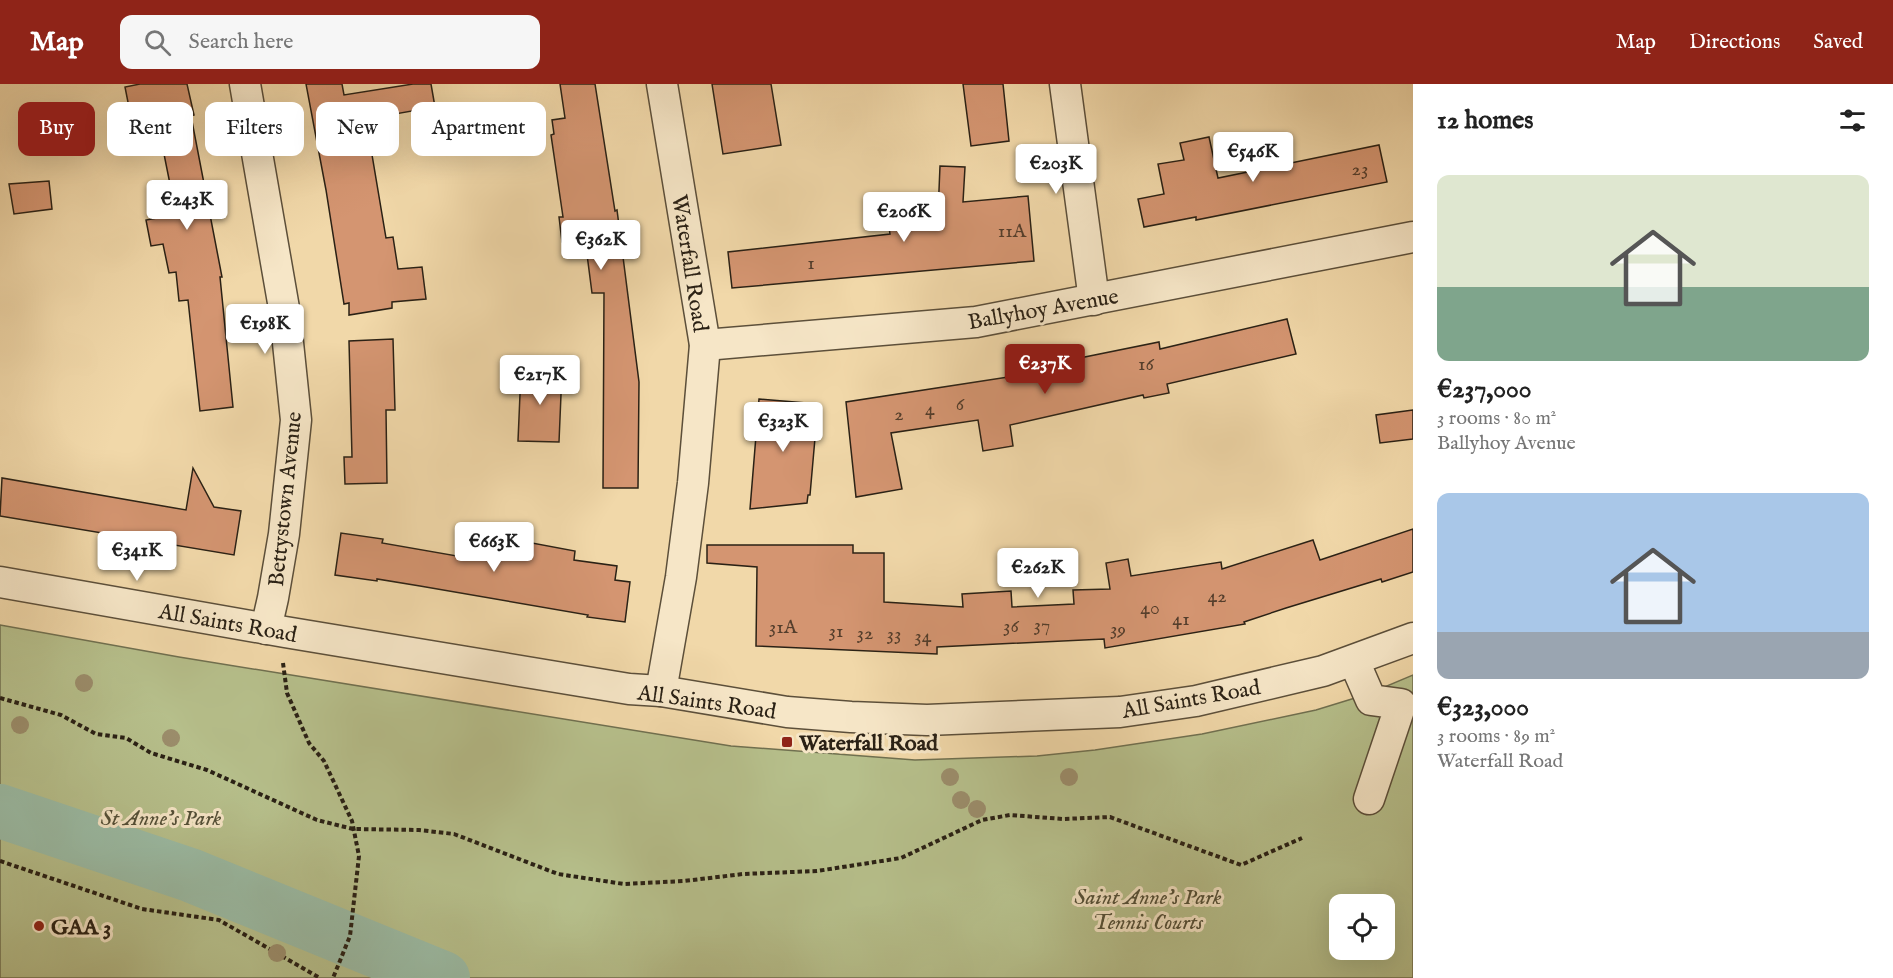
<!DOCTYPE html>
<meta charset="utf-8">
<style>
:root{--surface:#fff;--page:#f6f6f6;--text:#222;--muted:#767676;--accent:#8f2418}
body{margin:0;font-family:"IM FELL English",serif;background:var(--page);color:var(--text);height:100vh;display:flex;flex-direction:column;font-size:22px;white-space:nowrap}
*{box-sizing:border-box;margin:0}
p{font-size:20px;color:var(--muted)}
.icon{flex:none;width:33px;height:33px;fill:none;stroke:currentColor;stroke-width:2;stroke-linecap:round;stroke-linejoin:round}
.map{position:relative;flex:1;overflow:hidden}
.drawer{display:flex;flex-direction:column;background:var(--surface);width:480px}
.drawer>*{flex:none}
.guide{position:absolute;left:18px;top:18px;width:570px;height:54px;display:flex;gap:12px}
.fabs{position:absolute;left:1329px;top:810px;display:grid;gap:12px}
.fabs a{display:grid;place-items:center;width:66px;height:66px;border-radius:12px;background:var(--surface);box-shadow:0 6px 24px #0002;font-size:30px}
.price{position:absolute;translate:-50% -51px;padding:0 14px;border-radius:6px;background:#fff;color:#222;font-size:20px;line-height:39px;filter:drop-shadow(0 2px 3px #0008)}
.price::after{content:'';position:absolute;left:50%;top:36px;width:18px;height:14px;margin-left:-9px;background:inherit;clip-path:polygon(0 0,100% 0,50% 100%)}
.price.on{background:var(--accent);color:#fff}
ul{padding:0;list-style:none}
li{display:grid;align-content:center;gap:12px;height:318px;padding:0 24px}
li span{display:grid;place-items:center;height:186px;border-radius:12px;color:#555}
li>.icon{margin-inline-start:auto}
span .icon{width:108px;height:108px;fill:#fffc;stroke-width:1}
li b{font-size:26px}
h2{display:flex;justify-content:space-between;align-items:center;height:72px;padding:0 24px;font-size:26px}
.chip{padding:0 21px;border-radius:12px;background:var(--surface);box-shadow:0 6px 24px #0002;font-size:21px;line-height:54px}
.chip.on{background:var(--accent);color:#fff}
header{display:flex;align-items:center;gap:36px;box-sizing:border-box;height:84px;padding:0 30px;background:var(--accent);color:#fff}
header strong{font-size:28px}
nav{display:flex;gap:33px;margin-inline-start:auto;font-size:21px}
.search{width:420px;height:54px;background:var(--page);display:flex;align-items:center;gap:15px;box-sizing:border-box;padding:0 21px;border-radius:12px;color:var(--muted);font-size:22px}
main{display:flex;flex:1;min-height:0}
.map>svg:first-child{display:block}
.green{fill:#b6bf8b;stroke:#707050;stroke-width:1.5;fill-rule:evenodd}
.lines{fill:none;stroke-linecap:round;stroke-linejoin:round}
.river{stroke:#9bbba4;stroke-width:54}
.building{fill:#d49571;stroke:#2a2115;stroke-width:1.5}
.minor-casing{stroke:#5c4f3a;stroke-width:33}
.path{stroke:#2a2115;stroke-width:4;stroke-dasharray:4.5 3;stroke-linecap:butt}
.minor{stroke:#f6e6c7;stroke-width:30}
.tree{fill:#9b8d6b}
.poi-dot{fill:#8f2418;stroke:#f6e6c7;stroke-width:2}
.labels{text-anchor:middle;stroke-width:6;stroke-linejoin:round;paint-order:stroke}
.number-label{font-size:20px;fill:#543e2c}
.street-label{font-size:22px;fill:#2a2115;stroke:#f6e6c7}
.poi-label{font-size:22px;font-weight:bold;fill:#2a2115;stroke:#f6e6c7;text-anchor:start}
.park-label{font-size:22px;font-style:italic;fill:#545038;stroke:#f6e6c7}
</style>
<header>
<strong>Map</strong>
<div class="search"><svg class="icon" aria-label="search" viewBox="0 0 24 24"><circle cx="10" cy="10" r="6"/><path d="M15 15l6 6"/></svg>Search here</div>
<nav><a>Map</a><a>Directions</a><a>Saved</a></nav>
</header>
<main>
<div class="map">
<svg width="1413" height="894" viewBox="0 0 1413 894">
<rect width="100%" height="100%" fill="#f1d8a9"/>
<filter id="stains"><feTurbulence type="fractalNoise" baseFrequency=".00333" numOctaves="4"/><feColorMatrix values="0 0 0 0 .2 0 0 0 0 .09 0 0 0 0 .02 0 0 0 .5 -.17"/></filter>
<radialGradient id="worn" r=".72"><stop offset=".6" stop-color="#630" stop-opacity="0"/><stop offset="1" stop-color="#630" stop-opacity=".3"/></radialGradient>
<path class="green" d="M0,541l179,32 552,89 184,14 122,-4 58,-6 107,-16 114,-24 52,-16 45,-19v303h-1413zM1340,820h44v46h-44z"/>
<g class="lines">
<polyline class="river" points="0,727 190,791 443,894"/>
</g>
<g class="building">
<polygon points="140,0 187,0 194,31 191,32 222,193 220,193 233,323 200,327 188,216 179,217 176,188 169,189 163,160 151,162 146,136 163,133 157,103 170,100 161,55 136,59 125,3"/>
<polygon points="306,0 342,0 344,11 413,0 431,0 435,23 366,35 386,154 393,153 398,185 422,183 426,215 392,218 392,224 349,231 349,219 344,220 326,106"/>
<polygon points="560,0 595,0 615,127 617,126 639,298 638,404 603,404 604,209 592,209 585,155 562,158 559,133 563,133 551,51 554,50 552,36 565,34"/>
<polygon points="712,0 771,0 781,61 723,70"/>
<polygon points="963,0 1003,0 1009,57 971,62"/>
<polygon points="1209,53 1218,94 1379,61 1387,98 1196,136 1196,133 1144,143 1138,115 1164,110 1158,80 1184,76 1180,59"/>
<polygon points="940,82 965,83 963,118 1028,112 1034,177 732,204 728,168 890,150 888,137 938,130"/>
<polygon points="49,97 52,125 14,130 9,100"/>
<polygon points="1287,235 1296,270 1167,300 1169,309 1144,314 1143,311 1010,341 1013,362 983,367 978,336 891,349 902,405 856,413 846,318 1028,290 1027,285 1060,278 1159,258 1160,265"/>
<polygon points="393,255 395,326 386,326 387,399 345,400 344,373 352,373 349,257"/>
<polygon points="521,287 562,287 559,358 518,357"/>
<polygon points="759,315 818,320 810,411 808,411 807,419 750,425"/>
<polygon points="1413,326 1413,355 1380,359 1376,331"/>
<polygon points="193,384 214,423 241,427 234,471 0,432 2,394 186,426"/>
<polygon points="1413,445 1413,488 1382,498 1381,495 1286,524 1244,538 1245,540 1105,564 1104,555 937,563 937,570 756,562 757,483 707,479 707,461 853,461 853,469 884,469 884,518 963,523 962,510 1011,507 1012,523 1074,520 1073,506 1110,505 1106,479 1128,475 1131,492 1221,478 1222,485 1313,456 1320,476"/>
<polygon points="473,448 575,467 574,476 617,482 615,496 630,498 625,538 587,533 588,531 420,502 377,495 377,497 335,491 341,449 383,455 382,459 468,474"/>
</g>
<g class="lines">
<g class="minor-casing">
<g id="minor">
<polyline points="245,0 285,230 296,336 284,450 273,514 266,545"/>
<polyline points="1065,0 1094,216"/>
<polyline points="705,261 976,238 1413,153"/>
<polyline points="0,498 285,548 629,605 661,607 787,628 851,633 927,636 1120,628 1196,617 1323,587 1413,554"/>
<polyline points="1354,577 1371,616 1401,620 1369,715"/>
<polyline points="661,607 681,493 693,399 705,261 662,0"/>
</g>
</g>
<g class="path">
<polyline points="283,579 287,609 309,659 324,677 352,737 359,772 350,852 333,894"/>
<polyline points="0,614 61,631 96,650 126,654 151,669 207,686 317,736 353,745 419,746 454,750 558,790 624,800 684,797 743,790 817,787 901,774 982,736 1010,731 1063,735 1110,733 1241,781 1302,754"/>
<polyline points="0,777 142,825 219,836 320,894"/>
</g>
<use href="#minor" class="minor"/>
</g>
<g class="tree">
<circle cx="84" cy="599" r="9"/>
<circle cx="20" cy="641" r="9"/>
<circle cx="171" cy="654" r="9"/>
<circle cx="950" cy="693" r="9"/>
<circle cx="1069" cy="693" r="9"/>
<circle cx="961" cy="716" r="9"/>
<circle cx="977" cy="725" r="9"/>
<circle cx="277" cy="869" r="9"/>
</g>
<g class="poi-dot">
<rect x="781" y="652" width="12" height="12" rx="3"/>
<circle cx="39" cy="842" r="6"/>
</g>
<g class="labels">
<g class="number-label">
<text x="1360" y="91">23</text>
<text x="1012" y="153">11A</text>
<text x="811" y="185">1</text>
<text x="1146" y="286">16</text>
<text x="960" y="326">6</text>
<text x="930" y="331">4</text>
<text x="899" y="336">2</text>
<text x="1217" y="518">42</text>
<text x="1150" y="530">40</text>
<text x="1181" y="541">41</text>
<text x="1042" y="547">37</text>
<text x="1011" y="548">36</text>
<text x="783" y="549">31A</text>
<text x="1118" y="551">39</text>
<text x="836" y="553">31</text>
<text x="865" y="555">32</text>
<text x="894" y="556">33</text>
<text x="923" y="558">34</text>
</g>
<g class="street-label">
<text transform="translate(691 179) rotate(81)" y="8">Waterfall Road</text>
<text transform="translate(1043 224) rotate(-10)" y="8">Ballyhoy Avenue</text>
<text transform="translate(284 415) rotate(-84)" y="8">Bettystown Avenue</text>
<text transform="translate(228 538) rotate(10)" y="8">All Saints Road</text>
<text transform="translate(1191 614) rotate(-10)" y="8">All Saints Road</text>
<text transform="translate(707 617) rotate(8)" y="8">All Saints Road</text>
</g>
<g class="poi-label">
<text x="799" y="666">Waterfall Road</text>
<text x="51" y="850">GAA 3</text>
</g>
<g class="park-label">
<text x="161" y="741">St Anne's Park</text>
<text x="1148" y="820">Saint Anne's Park<tspan x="1148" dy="25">Tennis Courts</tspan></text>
</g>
</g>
<rect width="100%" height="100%" filter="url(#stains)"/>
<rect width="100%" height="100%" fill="url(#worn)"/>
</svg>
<div class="fabs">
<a><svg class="icon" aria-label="locate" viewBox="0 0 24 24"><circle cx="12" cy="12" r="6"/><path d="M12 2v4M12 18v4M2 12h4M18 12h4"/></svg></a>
</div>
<b class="price" style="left:1253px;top:99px">€546K</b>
<b class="price" style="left:1056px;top:111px">€203K</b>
<b class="price" style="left:187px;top:147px">€243K</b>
<b class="price" style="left:904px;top:159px">€206K</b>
<b class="price" style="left:601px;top:187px">€362K</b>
<b class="price" style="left:265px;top:271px">€198K</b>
<b class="price on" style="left:1045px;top:311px">€237K</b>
<b class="price" style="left:540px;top:322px">€217K</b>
<b class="price" style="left:783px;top:369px">€323K</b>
<b class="price" style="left:494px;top:489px">€663K</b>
<b class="price" style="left:137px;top:498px">€341K</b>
<b class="price" style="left:1038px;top:515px">€262K</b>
<div class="guide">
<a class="chip on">Buy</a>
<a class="chip">Rent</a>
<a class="chip">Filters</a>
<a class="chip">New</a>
<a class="chip">Apartment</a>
</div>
</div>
<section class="drawer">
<h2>12 homes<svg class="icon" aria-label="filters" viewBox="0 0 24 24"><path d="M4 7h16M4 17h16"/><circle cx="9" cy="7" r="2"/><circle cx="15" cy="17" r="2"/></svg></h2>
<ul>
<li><span style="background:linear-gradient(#dfe7d0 60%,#7fa58c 0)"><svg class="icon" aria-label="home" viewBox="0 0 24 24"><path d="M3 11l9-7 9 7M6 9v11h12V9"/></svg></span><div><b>€237,000</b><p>3 rooms · 80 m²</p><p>Ballyhoy Avenue</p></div></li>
<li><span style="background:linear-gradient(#a9c7e8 75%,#9aa5b1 0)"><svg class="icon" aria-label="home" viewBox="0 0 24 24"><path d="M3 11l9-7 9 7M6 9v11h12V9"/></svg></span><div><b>€323,000</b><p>3 rooms · 89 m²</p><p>Waterfall Road</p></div></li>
</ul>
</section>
</main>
